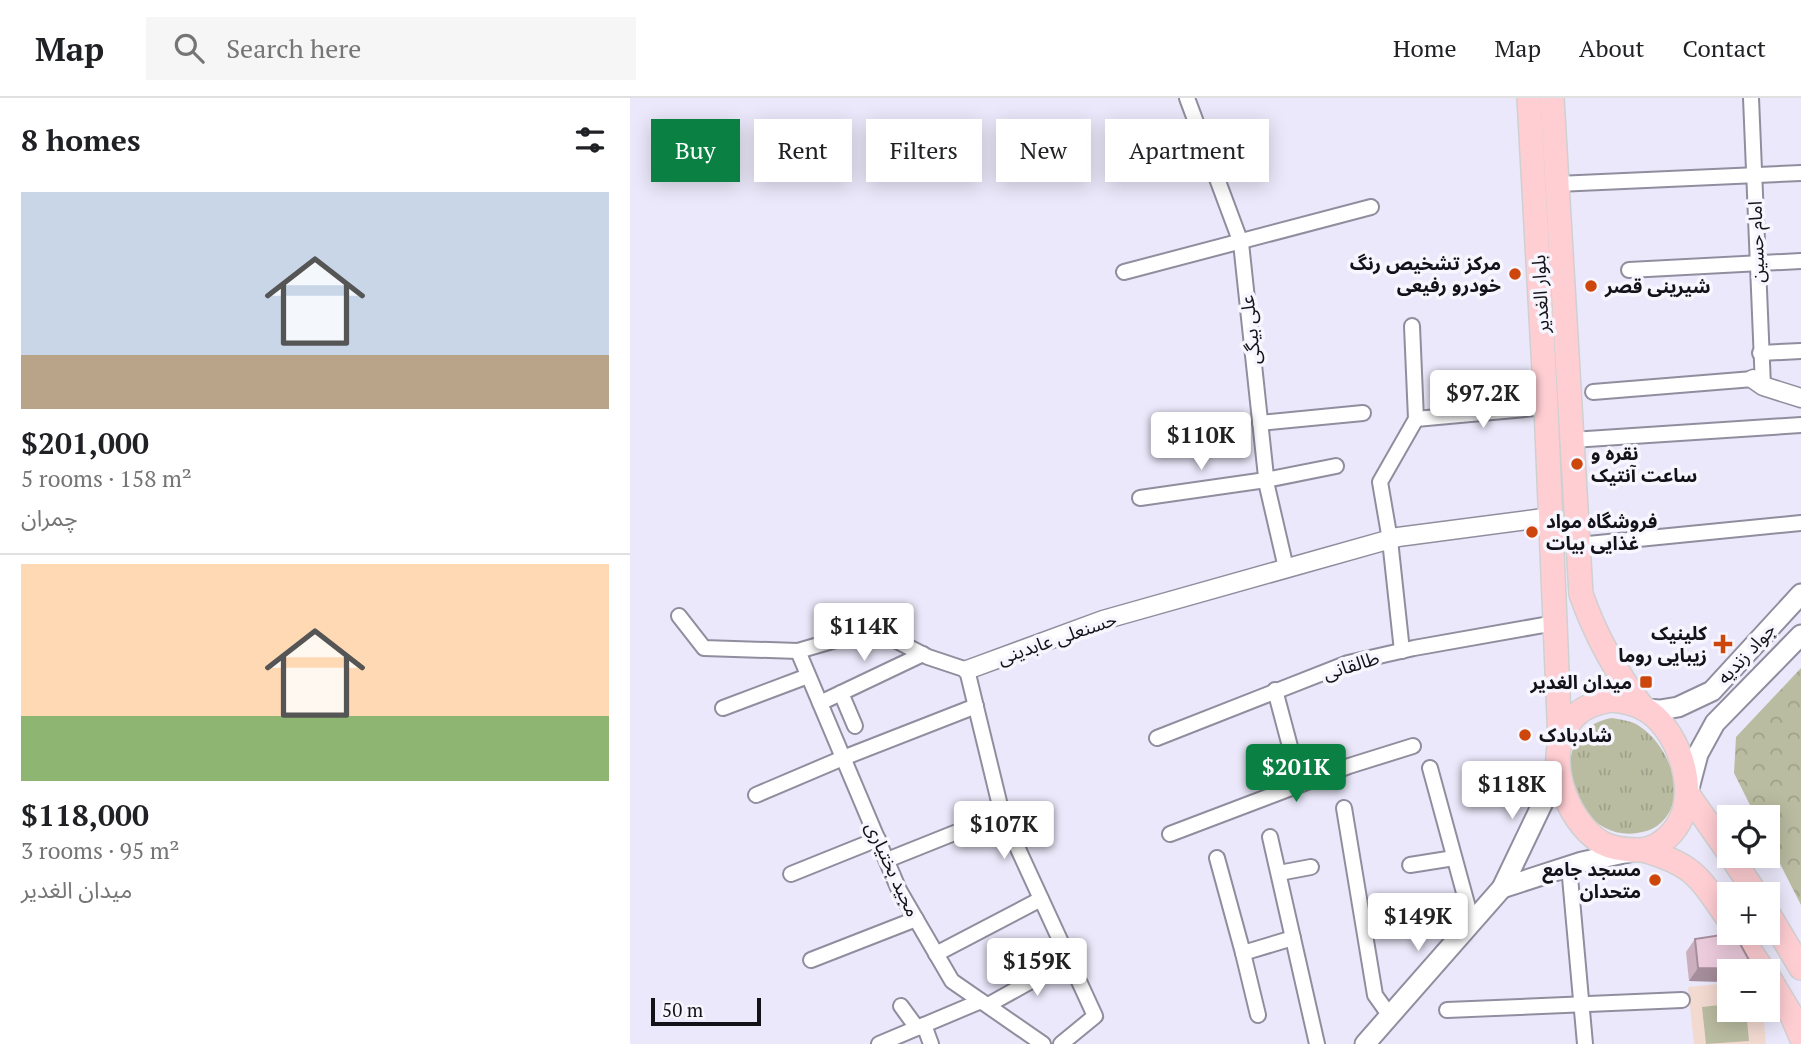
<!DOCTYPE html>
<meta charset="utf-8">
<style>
:root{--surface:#fff;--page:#f6f6f6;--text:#202124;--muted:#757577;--line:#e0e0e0;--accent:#0b8043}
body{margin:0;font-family:"PT Serif","Noto Sans Arabic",serif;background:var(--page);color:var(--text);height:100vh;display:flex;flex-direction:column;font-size:26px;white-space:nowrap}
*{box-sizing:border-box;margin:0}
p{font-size:23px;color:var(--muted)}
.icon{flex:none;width:38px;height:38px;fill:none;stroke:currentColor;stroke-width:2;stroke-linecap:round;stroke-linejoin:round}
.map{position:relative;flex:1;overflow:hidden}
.panel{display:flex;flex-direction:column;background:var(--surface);width:630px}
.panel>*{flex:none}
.banner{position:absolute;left:21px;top:21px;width:665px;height:63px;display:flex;gap:14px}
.fabs{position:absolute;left:1087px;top:707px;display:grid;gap:14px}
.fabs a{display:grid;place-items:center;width:63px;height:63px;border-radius:0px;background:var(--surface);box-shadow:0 4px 18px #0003;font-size:35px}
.scale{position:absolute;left:21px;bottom:18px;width:110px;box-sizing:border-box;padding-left:7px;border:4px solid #131218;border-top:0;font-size:19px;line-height:24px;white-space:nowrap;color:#131218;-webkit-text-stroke:5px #f7f6fe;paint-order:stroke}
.price{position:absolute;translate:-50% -60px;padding:0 16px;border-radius:7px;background:#fff;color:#222;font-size:23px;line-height:46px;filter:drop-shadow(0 2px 4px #0008)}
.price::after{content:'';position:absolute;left:50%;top:42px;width:21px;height:16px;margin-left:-10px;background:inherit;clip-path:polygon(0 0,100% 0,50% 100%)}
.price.on{background:var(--accent);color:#fff}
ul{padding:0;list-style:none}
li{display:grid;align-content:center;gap:14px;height:371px;padding:0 21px}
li+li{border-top:2px solid var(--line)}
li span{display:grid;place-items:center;height:217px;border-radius:0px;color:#555}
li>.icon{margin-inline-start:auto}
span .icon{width:126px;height:126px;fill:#fffc;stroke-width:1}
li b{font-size:30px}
h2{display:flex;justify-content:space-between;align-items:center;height:84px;padding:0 21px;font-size:30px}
.chip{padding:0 24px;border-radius:0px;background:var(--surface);box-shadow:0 4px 18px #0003;font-size:24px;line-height:63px}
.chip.on{background:var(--accent);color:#fff}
header{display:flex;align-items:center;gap:42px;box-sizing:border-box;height:98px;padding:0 35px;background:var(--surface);border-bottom:2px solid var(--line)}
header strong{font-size:33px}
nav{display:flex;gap:38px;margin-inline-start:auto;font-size:24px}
.search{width:490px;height:63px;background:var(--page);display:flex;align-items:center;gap:18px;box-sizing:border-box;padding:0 24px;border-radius:0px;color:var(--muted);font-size:26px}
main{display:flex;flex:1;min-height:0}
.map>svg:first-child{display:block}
.education{fill:#f3dad1}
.grass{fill:url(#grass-tufts)}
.park{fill:url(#park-crowns)}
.pitch{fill:#babca1}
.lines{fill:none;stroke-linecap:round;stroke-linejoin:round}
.minor-casing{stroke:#908e9e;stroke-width:18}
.tertiary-casing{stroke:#908e9e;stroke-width:21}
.secondary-casing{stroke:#908e9e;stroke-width:23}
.primary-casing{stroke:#d0d0d1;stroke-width:26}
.minor{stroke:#fff;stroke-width:14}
.tertiary{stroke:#fff;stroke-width:18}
.secondary{stroke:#fff;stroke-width:19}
.primary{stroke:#ffced3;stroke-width:23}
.wall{fill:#cbafbe}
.shaded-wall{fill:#a58e9b}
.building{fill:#eccbdd;stroke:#a58e9b;stroke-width:2}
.poi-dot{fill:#cd470d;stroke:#f7f6fe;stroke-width:2.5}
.labels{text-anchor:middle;stroke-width:7;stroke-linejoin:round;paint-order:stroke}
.street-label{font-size:19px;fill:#131218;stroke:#f7f6fe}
.poi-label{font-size:19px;font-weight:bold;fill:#131218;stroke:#f7f6fe;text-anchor:end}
</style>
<header>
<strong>Map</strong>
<div class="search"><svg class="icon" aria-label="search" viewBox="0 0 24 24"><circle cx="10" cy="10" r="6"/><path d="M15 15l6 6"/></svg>Search here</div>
<nav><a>Home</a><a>Map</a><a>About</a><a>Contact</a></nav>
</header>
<main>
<section class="panel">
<h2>8 homes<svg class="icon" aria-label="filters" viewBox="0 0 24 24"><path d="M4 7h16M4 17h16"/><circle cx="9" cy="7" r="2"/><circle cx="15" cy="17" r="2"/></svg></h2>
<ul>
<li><span style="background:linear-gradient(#c9d6e8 75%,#b9a48a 0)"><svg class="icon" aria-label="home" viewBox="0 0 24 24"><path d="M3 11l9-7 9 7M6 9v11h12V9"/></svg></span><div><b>$201,000</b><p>5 rooms · 158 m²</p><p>چمران</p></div></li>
<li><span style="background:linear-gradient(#ffd9b3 70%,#8fb573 0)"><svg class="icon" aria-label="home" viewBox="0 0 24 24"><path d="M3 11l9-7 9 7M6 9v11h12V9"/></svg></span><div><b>$118,000</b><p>3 rooms · 95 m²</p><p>میدان الغدیر</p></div></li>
</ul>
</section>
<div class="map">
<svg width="1171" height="946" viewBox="0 0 1171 946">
<defs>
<pattern id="grass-tufts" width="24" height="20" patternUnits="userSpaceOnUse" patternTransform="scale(1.75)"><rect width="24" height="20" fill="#babca1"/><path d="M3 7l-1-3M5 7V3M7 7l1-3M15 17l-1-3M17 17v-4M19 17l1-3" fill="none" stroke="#9fa18a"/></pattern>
<pattern id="park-crowns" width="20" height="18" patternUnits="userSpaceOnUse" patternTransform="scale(1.75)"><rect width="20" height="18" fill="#babca1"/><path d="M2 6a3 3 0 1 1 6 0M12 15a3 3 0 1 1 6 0" fill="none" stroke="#9fa18a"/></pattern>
</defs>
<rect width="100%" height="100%" fill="#eae8fa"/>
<polygon class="education" points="1099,885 1099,912 1133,912 1136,946 1064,946 1058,889"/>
<path class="grass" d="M982,620c11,2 22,3 30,10 28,20 49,73 15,98 -6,4 -13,6 -20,7 -65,10 -99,-102 -25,-115z"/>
<polygon class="park" points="1171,570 1171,807 1138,742 1138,719 1126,719 1104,675 1106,639"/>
<polygon class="pitch" points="1099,906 1099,912 1116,912 1119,943 1076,946 1072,909"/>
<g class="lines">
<g class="minor-casing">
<g id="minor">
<polyline points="557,0 611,145 637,388 656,470"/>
<polyline points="1121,0 1133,288"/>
<polyline points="927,86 1171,75"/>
<polyline points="999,172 1171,163"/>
<polyline points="494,174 741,109"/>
<polyline points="1130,255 1171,253"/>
<polyline points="963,294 1123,281"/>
<polyline points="786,321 916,309"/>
<polyline points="630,325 733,315"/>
<polyline points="942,342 1171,327"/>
<polyline points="510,400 636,382 706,368"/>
<polyline points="948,447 1171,425"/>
<polyline points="49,518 74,550 168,553 216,539 259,539 298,559 337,572 372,716 465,918 431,946"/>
<polyline points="168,553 269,792 322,883 413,946"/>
<polyline points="772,553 760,442 750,384 786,321 782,228"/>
<polyline points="645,592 670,686"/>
<polyline points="211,595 225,628"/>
<polyline points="190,605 293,556"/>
<polyline points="93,610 178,578"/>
<polyline points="527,640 718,565 784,550 925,525"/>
<polyline points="800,670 842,824"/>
<polyline points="126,697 213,660 346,608"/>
<polyline points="714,710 745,897 760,918"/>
<polyline points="540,736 719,668 783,648"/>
<polyline points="640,739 687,946"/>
<polyline points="587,760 613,855 663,840"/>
<polyline points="257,762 372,716"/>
<polyline points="780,767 824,760"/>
<polyline points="939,768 955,946"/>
<polyline points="649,775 681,769"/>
<polyline points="161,776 248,741"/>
<polyline points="613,855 628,917"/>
<polyline points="306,856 411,801"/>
<polyline points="181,862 286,821"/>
<polyline points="358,907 439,862"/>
<polyline points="271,908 287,930"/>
<polyline points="817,912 1052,902"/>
<polyline points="294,927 301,946"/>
<polyline points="249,946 351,903"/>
</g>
</g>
<g class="tertiary-casing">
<g id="tertiary">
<polyline points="1123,281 1133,288 1171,300"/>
<polyline points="337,572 473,522 768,439 921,419"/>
</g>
</g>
<g class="secondary-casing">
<g id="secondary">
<polyline points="1014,611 1030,612 1048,609 1082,593 1171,496"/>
<polyline points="1058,694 1068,656 1085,625 1171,537"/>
<polyline points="872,790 952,764 999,754"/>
<polyline points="735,946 872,790 928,673"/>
</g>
</g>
<g class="primary-casing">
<g id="primary">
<polyline points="899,0 916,309 930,644"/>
<path d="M922,0l29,496c15,43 35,79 63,115"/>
<path d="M982,602c10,1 21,3 31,8 34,18 55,79 37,113 -8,15 -24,29 -42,29 -12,0 -25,-1 -36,-7 -37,-22 -62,-92 -28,-126 10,-11 24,-15 38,-17z"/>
<polyline points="1057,695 1099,755"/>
<path d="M1013,752c52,15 56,27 86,70"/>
<polyline points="1101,758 1126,796"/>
<polyline points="1138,815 1171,870"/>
<polyline points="1108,835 1134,873"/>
<polyline points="1138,878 1162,918 1171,939"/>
</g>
</g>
<use href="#minor" class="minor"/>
<use href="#tertiary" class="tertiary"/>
<use href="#secondary" class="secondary"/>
<use href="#primary" class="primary"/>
</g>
<polygon class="wall" points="1065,841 1099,873 1099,884 1059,883 1056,854"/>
<polygon class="shaded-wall" points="1068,870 1124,871 1123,873 1099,873 1099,884 1059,883"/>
<polygon class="building" points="1104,835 1124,871 1068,870 1065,841"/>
<g class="poi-dot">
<circle cx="885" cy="176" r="7"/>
<circle cx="961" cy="188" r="7"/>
<circle cx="947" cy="366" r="7"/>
<circle cx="902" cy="434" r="7"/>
<path d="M1089.5 535.5h7v7h7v7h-7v7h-7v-7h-7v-7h7z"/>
<rect x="1009" y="577" width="14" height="14" rx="3.5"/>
<circle cx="895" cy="637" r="7"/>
<circle cx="1025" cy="782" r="7"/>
</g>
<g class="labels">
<g class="street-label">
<text transform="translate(1126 144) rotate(-92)" y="7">امام حسین</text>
<text transform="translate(910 196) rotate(-93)" y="7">بلوار الغدیر</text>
<text transform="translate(620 232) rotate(-96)" y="7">علی بیگی</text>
<text transform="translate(427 540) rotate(-19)" y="7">حسنعلی عابدینی</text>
<text transform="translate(1116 555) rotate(-47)" y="7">جواد زندیه</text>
<text transform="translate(721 567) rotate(-17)" y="7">طالقانی</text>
<text transform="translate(263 771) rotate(65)" y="7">مجید بختیاری</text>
</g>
<g class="poi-label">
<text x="871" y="172">مرکز تشخیص رنگ<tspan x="871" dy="22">خودرو رفیعی</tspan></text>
<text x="975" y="195" text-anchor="start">شیرینی قصر</text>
<text x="961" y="362" text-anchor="start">نقره و<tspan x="961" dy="22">ساعت آنتیک</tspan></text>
<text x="916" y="430" text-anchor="start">فروشگاه مواد<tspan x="916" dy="22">غذایی بیات</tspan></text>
<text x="1077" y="542">کلینیک<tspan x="1077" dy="22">زیبایی روما</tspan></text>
<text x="1002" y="591">میدان الغدیر</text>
<text x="909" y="644" text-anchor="start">شادبادک</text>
<text x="1011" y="778">مسجد جامع<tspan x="1011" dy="22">متحدان</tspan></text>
</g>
</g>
</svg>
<div class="fabs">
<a><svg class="icon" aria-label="locate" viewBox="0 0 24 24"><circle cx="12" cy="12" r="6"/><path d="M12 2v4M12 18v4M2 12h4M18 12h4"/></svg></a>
<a>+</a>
<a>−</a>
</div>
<div class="scale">50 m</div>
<b class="price" style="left:853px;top:332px">$97.2K</b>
<b class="price" style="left:571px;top:374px">$110K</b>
<b class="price" style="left:234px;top:565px">$114K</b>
<b class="price on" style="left:666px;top:706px">$201K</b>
<b class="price" style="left:882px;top:723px">$118K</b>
<b class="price" style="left:374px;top:763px">$107K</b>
<b class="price" style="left:788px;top:855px">$149K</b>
<b class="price" style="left:407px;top:900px">$159K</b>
<div class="banner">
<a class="chip on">Buy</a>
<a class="chip">Rent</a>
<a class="chip">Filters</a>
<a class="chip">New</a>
<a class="chip">Apartment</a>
</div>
</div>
</main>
